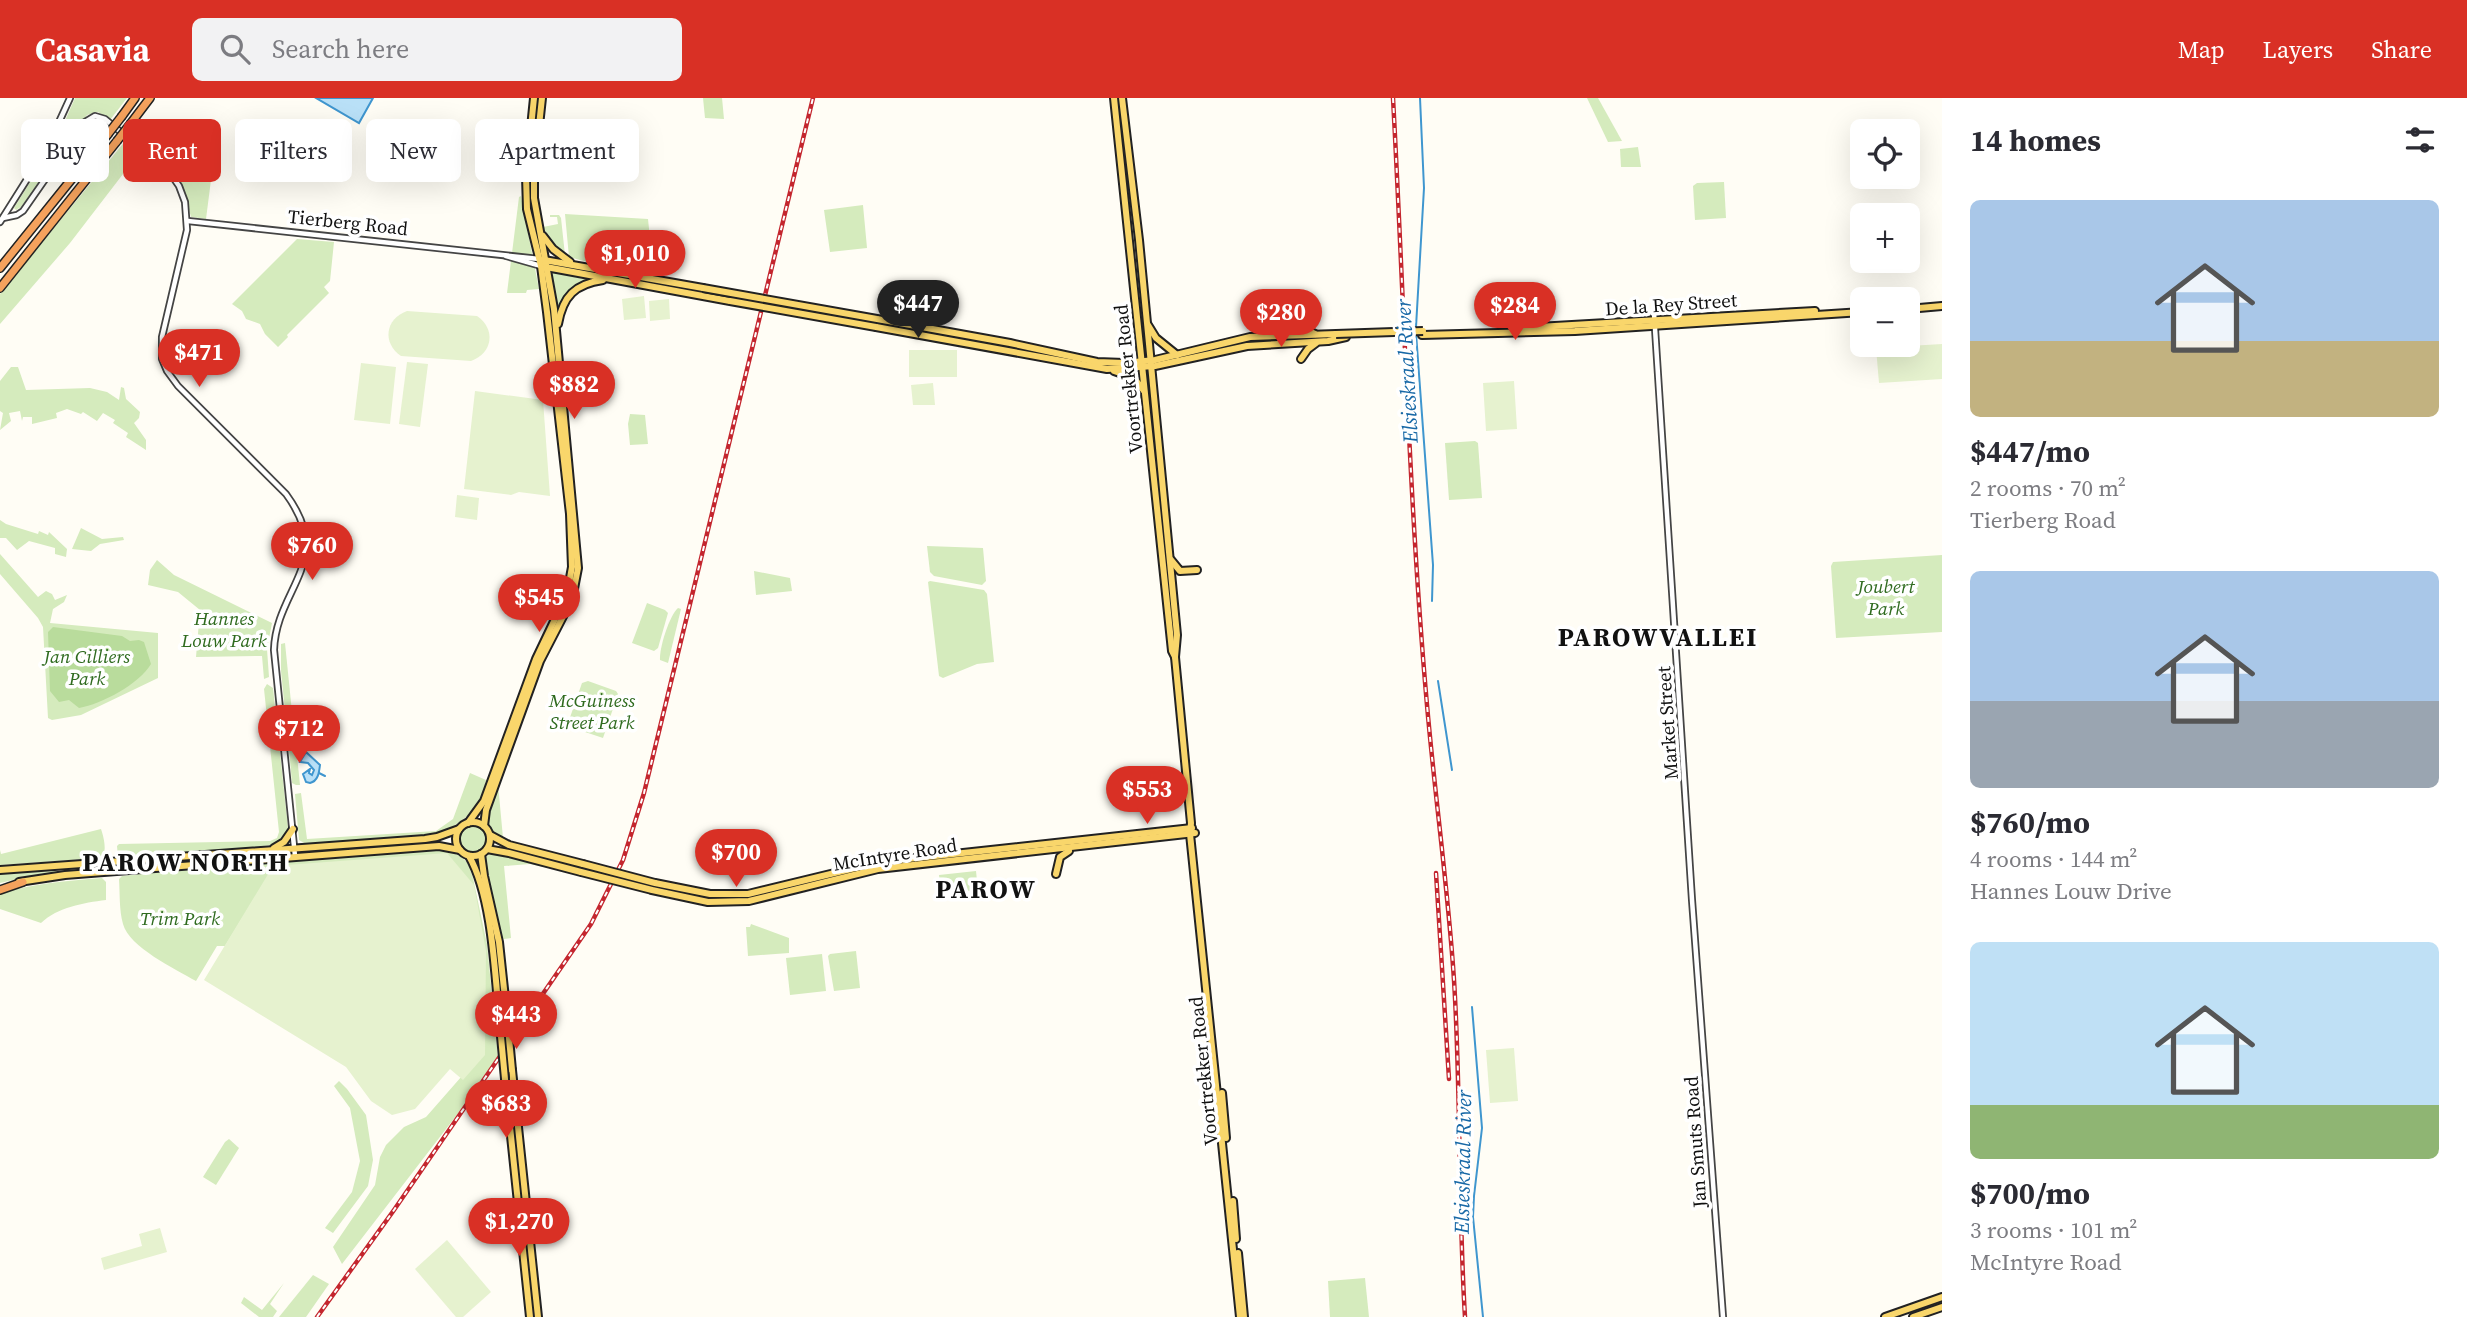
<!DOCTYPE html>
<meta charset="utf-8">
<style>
:root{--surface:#fff;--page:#f2f2f3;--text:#2b2b33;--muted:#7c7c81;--accent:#d93025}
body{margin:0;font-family:"Source Serif 4",serif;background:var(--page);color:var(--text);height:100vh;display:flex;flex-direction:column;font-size:26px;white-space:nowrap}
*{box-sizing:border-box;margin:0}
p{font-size:23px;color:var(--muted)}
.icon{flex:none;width:38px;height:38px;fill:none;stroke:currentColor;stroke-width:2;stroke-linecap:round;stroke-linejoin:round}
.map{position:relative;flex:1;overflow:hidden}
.sheet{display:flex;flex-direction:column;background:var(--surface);width:525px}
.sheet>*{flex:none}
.hud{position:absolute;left:21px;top:21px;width:665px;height:63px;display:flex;gap:14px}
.buttons{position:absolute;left:1850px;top:21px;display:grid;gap:14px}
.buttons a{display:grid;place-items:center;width:70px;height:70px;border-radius:10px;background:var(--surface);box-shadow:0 7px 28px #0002;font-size:35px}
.price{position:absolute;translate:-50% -60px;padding:0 16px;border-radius:24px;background:var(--accent);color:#fff;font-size:23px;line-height:46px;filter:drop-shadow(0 2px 4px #0008)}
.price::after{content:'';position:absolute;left:50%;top:42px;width:21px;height:16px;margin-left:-10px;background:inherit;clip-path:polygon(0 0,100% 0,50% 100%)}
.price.selected{background:#222;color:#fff}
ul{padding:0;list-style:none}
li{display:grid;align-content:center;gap:14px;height:371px;padding:0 28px}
li span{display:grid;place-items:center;height:217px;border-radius:10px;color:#555}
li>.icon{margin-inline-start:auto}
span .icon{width:126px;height:126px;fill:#fffc;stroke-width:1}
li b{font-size:30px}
h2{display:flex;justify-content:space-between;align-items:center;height:84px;padding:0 28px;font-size:30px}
.tag{padding:0 24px;border-radius:10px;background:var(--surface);box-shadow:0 7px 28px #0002;font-size:24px;line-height:63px}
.tag.selected{background:var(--accent);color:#fff}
header{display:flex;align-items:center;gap:42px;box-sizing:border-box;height:98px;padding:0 35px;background:var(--accent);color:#fff}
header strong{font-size:33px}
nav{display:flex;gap:38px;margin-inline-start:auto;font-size:24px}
.search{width:490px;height:63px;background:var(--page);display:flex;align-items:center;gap:18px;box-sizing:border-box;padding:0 24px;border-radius:10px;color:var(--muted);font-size:26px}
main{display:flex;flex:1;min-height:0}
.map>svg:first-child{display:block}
.green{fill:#d5ebbd}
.forest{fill:#b9dc9c}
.pitch{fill:#e6f2cf}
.water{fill:#b9e0f7;stroke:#3f96cf;stroke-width:2}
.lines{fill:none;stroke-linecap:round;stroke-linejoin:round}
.stream{stroke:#3f96cf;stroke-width:2}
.minor-casing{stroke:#444;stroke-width:8}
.major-casing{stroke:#222;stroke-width:10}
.highway-casing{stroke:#222;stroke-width:10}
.minor{stroke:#fff;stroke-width:4.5}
.major{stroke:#f9d66b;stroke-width:6}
.highway{stroke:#f5a25d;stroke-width:7}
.rail-casing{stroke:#c4262e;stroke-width:4.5}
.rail{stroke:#fff;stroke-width:2;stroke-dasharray:5;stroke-linecap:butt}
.major-bridge-casing{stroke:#222;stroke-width:10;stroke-linecap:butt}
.highway-bridge-casing{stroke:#222;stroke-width:10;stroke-linecap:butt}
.major-bridge{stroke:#f9d66b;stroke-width:6}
.highway-bridge{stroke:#f5a25d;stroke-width:7}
.labels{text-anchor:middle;stroke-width:7;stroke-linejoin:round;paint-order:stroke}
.street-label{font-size:19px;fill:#111;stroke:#fff}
.park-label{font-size:19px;font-style:italic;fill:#2f6b1f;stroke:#fff}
.water-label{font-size:21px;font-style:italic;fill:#1768a6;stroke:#fff}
.district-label{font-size:26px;font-weight:bold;letter-spacing:2px;fill:#111;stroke:#fff}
</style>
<header>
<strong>Casavia</strong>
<div class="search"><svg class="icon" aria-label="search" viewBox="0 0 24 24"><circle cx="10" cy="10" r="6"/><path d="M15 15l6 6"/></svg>Search here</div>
<nav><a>Map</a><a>Layers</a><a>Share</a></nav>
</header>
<main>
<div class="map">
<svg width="1942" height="1219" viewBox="0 0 1942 1219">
<rect width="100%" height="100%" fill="#fffdf5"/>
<g class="green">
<polygon points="75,0 127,0 110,22 98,14 87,17 21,109 16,112 14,110 57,41"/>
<polygon points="703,0 722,0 724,21 705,20"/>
<polygon points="1587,0 1598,0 1622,43 1608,44"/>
<polygon points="126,42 130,43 158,66 151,76 133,63 70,145 0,226 0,196"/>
<polygon points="1638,49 1641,69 1621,69 1620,51"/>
<polygon points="175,76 211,82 206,121 191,119 184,94"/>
<polygon points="1724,84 1726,120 1695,122 1693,88 1697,85"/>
<polygon points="521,98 539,191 527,192 526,195 507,195 519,99"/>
<polygon points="863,107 867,150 830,154 824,112"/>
<polygon points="565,116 648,121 652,160 649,172 651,177 610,170 569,159"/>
<polygon points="550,117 559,117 561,120 565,157 556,151 543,129 558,126 557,119 550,119"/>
<polygon points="297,141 334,144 330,183 324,189 329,195 287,237 288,239 278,249 265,236 260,226 246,221 242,213 232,206"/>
<polygon points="552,174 588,182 566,195 558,215"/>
<polygon points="11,269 18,269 26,292 90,290 107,294 119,302 121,289 124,290 126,301 140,314 139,320 134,325 146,342 146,352 126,339 128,335 113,325 115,322 103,315 97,323 83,314 81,316 67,311 56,315 57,320 32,326 32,319 23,319 22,323 20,313 9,315 11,323 0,332 3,315 0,313 0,283"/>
<polygon points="630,316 645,317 648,346 630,347 628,326"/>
<polygon points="1475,343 1478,345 1482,400 1449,402 1445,345"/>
<polygon points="0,422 6,426 38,436 39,433 48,437 49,434 67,451 66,459 55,456 55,450 29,443 17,452 6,440 0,440"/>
<polygon points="81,430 102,441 123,439 124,442 100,446 91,453 72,451"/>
<polygon points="927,448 983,450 986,483 982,487 934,478 930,474"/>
<polygon points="0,456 38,499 46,493 52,496 55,502 67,497 64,504 53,511 50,525 158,535 158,580 81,617 52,622 48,620 43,529 38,520 0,476"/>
<polygon points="1942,457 1942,534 1836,540 1831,468 1833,464"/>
<polygon points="157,462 174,477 272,525 267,551 269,579 264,581 262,558 196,559 200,512 178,494 148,487 150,472"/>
<polygon points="754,473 790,480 792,493 756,497"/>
<polygon points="930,483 984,492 987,496 994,564 977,566 943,580 939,578 928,484"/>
<polygon points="647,505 665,512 668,515 658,550 654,553 632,545"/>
<path d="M678,510l3,1 -13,54 -8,-3c-1,-11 9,-44 18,-52z"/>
<polygon points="285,545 293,624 293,627 288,627 286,623 281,573 281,546"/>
<polygon points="588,583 616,593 618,596 603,640 567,628 582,585"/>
<polygon points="267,586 273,590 288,729 283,743 271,747 209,755 123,761 118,759 117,748 119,746 270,743 277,740 279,734 264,591"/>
<polygon points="292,635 295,638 300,687 296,687 292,685 288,640"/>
<path d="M470,675l16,7c-5,29 -26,47 -54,55l-126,9 -7,-4 -4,-46 6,-1 6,46 129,-8 17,-12z"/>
<path d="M498,686l5,54 -2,1c-24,-16 -11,-32 -3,-55z"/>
<circle cx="473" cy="741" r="14"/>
<path d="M101,731c3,9 6,22 1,29l-102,7v-15l1,4z"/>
<path d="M438,751l11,2 11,5 8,7 5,15 14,66 11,113 -25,37 -131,170 -9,-17 42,-62 5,-28 6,-12 18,-18 22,-10 50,-57 -202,-194 -49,80h-8l-21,35c-21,-12 -67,-34 -73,-57 -4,-14 -3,-31 -4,-45l3,-3 116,-12z"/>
<polygon points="287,754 281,757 162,767 122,766"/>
<polygon points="490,756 499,756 571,775 530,766 504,768 511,840 504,841 501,839 486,775 486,759"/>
<polygon points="103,771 40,776 0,785 0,775"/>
<polygon points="976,773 978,792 941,795 939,777"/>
<path d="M102,780l4,4v18c-23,3 -48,7 -65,23l-41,-14v-15c33,-11 67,-13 102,-16z"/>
<polygon points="751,826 789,840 789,855 748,858 746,829 750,829"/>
<polygon points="856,853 860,890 834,893 828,858 830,856"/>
<polygon points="822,856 826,893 790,897 786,860"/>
<polygon points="339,983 347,991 366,1017 373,1062 368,1088 333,1135 325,1130 352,1094 360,1063 350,1010 334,988"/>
<polygon points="229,1041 239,1050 216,1087 203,1079 225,1044"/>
<polygon points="313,1177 329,1186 306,1219 279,1219"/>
<polygon points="1365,1180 1369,1219 1330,1219 1328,1183"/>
<polygon points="284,1185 270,1206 277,1213 273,1219 259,1219 241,1205 244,1199 262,1212"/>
</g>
<path class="forest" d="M53,529l69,9 8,5 9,-1 5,2 7,22c-12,20 -49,40 -72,44l-10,-8 -10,2 -9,-11 -2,-59z"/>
<g class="pitch">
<polygon points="644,198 646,220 624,222 622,201"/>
<polygon points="669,201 670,221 650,223 649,203"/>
<path d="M407,213l70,5c19,13 16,37 -6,45l-70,-5c-19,-13 -16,-37 6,-45z"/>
<polygon points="1942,246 1942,281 1879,285 1876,250"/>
<rect x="909" y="252" width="48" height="27"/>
<polygon points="407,264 428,266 420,329 399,326"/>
<polygon points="361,265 396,269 390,326 354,322"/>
<polygon points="1514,283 1517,331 1486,333 1483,285"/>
<polygon points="933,285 935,307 913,307 911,287"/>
<polygon points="475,293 543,302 550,398 519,394 511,397 464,391"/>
<polygon points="457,397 479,400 477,422 455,419"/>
<polygon points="447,755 474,787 486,853 485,957 463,982 450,971 415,1011 392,1017 371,1003 346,969 204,882 273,768"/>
<polygon points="1514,950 1518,1003 1490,1005 1486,952"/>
<polygon points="160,1130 167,1154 104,1172 101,1160 142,1148 139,1136"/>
<polygon points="447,1142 491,1194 463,1219 456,1219 415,1171"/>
</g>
<g class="water">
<polygon points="316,0 373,0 359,25"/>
<path d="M306,654l14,13c-1,8 -2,16 -10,18l-4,-1 -3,-8 7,-5 -1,4 3,2 2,-5 -6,-7 -8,-1z"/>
</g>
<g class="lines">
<g class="stream">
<polyline points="1416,229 1424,90 1420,0"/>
<polyline points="1416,235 1433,467 1432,503"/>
<polyline points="1438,583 1452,672"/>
<polyline points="319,675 325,678"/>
<polyline points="1472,909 1482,1030 1474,1098 1473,1119 1483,1219"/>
</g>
<g class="minor-casing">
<g id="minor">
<path d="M3,120l14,-3 6,-4 62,-89 10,-6 10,3 65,54 9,13 6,16 2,28 -25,107v22l5,12 11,15 108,108c50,68 -10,94 -12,156l21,206"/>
<polyline points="188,123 539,161"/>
<polyline points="0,124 48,48 70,0"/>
<polyline points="506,158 541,168"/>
<polyline points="1654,215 1692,802 1723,1219"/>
</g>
</g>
<g class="major-casing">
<g id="major">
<polyline points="1114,0 1172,553 1175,559 1191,725 1190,736 1240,1219"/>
<polyline points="1122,0 1139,142 1177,537 1175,559"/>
<polyline points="543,138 553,151 570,164"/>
<polyline points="544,162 703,190"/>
<polyline points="546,169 730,203"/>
<polyline points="1908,211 1942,208"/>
<polyline points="877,221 1010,245 1097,264 1124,265 1155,262 1250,239 1336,236"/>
<polyline points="1305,221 1309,233 1315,236"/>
<path d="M558,226c5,-28 17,-40 45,-44"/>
<polyline points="1148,227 1156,240 1177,257"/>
<polyline points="876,229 1107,271 1155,268 1247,248 1328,243 1346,239"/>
<polyline points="1518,230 1815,213"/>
<polyline points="1422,237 1575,233 1862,214"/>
<polyline points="1301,261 1308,251 1316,245"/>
<polyline points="1114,273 1134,280 1144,293"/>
<polyline points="1171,462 1180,473 1197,472"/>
<circle cx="473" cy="741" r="17"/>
<polyline points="468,725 484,703 536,561 567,496 572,469 570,416 547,214 541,168 527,111 526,78 534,0"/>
<polyline points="484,728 486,712 540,563 572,501 578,470 554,211 534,100 534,74 542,0"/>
<polyline points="490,737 509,747 583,766"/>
<polyline points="274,750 284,744 293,731"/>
<polyline points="487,751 509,755 581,774"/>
<polyline points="481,756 484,778 499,844 507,919"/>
<path d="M469,758c24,42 26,122 31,170"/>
<polyline points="0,772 425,741 437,739 459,731"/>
<polyline points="1056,776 1060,759 1069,753"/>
<polyline points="19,784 65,777 439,748 460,752"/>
<polyline points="655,785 710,796 748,796 880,764 1192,730"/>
<polyline points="652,792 708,804 749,803 878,771 1195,735"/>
<polyline points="512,972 538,1219"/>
<polyline points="505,981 530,1219"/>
<polyline points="1222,995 1226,1040"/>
<polyline points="1233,1103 1236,1141"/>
<polyline points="1238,1155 1244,1219"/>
<polyline points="1885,1219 1942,1199"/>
<polyline points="1913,1219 1942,1209"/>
</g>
</g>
<g class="highway-casing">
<g id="highway">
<polyline points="122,18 135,0"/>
<polyline points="131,25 150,0"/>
<polyline points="0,170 108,36"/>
<polyline points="0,190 117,43"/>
<polyline points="0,792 23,784"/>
</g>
</g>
<use href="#minor" class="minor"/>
<use href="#major" class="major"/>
<use href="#highway" class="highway"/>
<g class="rail-casing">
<g id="rail">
<path d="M1393,0c11,202 16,405 34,607 8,92 21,183 27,275 7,112 4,225 11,337"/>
<polyline points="1436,775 1449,981"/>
<polyline points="317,1219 394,1112 591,826 623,762 644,695 813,0"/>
</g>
</g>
<use href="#rail" class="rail"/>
<g class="major-bridge-casing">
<g id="major-bridge">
<polyline points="703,190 877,221"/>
<polyline points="730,203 876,229"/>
<polyline points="1336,236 1423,233"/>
<polyline points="583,766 655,785"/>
<polyline points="581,774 652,792"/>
<polyline points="507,919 512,972"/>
<polyline points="500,928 505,981"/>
</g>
</g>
<g class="highway-bridge-casing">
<g id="highway-bridge">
<polyline points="108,36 122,18"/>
<polyline points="117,43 131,25"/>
</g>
</g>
<use href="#major-bridge" class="major-bridge"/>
<use href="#highway-bridge" class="highway-bridge"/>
</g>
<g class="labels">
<g class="street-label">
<text transform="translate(348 124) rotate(6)" y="7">Tierberg Road</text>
<text transform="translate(1671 206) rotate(-4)" y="7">De la Rey Street</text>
<text transform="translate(1128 281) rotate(-96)" y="7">Voortrekker Road</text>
<text transform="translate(1667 625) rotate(-94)" y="7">Market Street</text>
<text transform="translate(895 756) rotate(-9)" y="7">McIntyre Road</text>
<text transform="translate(1203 973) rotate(-96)" y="7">Voortrekker Road</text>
<text transform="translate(1695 1044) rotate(-94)" y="7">Jan Smuts Road</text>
</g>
<g class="park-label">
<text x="1886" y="495">Joubert<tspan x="1886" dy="22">Park</tspan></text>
<text x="224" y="527">Hannes<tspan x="224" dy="22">Louw Park</tspan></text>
<text x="87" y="565">Jan Cilliers<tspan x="87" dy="22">Park</tspan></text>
<text x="592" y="609">McGuiness<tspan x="592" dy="22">Street Park</tspan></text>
<text x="180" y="827">Trim Park</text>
</g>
<g class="water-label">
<text transform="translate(1407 273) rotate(-93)" y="7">Elsieskraal River</text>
<text transform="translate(1463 1064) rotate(-89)" y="7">Elsieskraal River</text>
</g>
<g class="district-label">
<text x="1658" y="548">PAROWVALLEI</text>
<text x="186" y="773">PAROW NORTH</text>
<text x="986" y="800">PAROW</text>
</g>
</g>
</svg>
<div class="buttons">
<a><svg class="icon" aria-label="locate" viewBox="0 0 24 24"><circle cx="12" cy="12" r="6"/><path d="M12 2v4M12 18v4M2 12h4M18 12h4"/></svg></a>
<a>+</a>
<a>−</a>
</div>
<b class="price" style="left:635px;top:192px">$1,010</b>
<b class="price selected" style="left:918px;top:242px">$447</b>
<b class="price" style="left:1515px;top:244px">$284</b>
<b class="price" style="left:1281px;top:251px">$280</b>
<b class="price" style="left:199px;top:291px">$471</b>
<b class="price" style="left:574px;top:323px">$882</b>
<b class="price" style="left:312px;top:484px">$760</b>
<b class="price" style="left:539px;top:536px">$545</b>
<b class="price" style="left:299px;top:667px">$712</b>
<b class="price" style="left:1147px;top:728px">$553</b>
<b class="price" style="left:736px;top:791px">$700</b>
<b class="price" style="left:516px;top:953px">$443</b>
<b class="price" style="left:506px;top:1042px">$683</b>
<b class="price" style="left:519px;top:1160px">$1,270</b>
<div class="hud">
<a class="tag">Buy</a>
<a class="tag selected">Rent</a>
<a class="tag">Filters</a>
<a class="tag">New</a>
<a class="tag">Apartment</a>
</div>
</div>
<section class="sheet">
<h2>14 homes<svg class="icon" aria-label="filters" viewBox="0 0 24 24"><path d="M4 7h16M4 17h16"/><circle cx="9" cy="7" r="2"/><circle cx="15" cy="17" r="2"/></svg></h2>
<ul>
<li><span style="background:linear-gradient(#a9c7e8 65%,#c2b280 0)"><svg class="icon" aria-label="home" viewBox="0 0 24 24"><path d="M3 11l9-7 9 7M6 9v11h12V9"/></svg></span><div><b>$447/mo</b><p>2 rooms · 70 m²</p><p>Tierberg Road</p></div></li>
<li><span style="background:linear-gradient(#a9c7e8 60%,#9aa5b1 0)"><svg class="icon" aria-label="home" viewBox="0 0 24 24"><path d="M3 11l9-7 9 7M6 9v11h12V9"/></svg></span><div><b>$760/mo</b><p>4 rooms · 144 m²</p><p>Hannes Louw Drive</p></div></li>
<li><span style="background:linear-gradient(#bfe0f5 75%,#8fb573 0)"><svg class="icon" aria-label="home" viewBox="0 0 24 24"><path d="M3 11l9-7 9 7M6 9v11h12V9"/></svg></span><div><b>$700/mo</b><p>3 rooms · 101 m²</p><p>McIntyre Road</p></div></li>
</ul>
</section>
</main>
